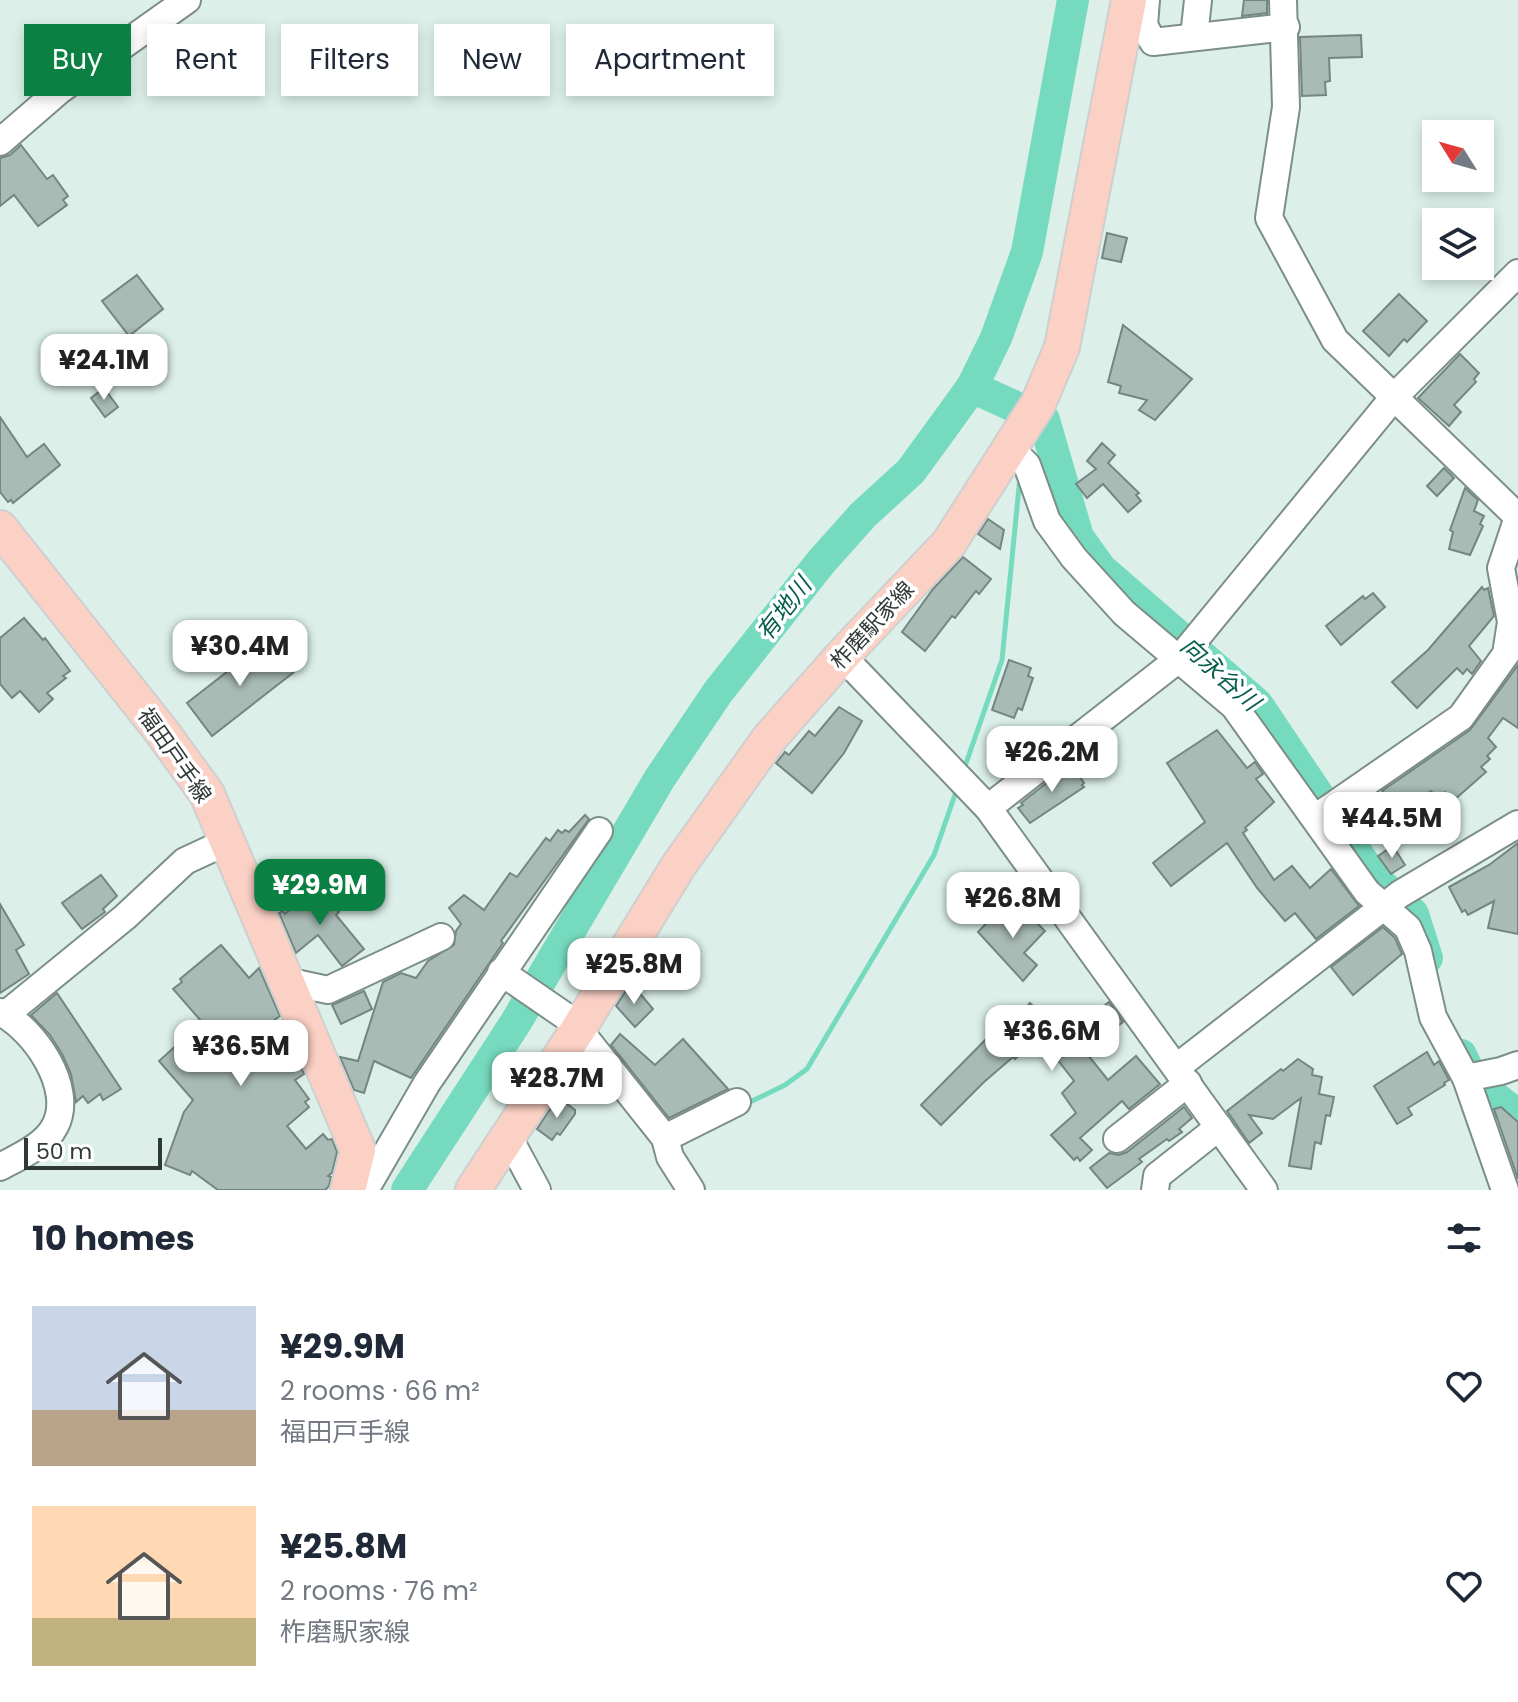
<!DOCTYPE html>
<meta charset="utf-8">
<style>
:root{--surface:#fff;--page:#f2f2f3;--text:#1f2937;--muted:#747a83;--accent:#0b8043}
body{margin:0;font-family:Poppins,"Noto Sans JP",sans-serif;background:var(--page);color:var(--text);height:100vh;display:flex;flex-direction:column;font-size:30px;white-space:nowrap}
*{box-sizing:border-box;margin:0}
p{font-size:26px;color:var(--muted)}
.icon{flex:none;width:44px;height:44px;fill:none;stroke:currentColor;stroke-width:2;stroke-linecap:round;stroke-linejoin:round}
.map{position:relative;height:1190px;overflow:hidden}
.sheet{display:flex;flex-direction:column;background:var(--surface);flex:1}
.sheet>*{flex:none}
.banner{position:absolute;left:24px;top:24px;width:800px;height:72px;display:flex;gap:16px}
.needle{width:52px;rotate:307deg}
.controls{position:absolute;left:1422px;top:120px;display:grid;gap:16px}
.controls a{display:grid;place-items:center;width:72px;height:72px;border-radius:0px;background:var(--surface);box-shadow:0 4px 12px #0003;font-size:40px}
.scale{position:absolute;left:24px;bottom:20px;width:138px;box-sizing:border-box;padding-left:8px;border:4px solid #313937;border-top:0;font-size:22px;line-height:28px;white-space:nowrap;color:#313937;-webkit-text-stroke:6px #fff;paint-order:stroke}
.price{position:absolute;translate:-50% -68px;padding:0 18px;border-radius:16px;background:#fff;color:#222;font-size:26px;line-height:52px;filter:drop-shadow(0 2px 4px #0008)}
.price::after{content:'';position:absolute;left:50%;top:48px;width:24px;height:18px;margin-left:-12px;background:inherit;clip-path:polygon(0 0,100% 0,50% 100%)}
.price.current{background:var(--accent);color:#fff}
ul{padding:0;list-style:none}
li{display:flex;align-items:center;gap:24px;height:200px;padding:0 32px}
li span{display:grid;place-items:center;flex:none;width:224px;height:160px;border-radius:0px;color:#555}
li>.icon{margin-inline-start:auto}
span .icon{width:96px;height:96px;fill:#fffc;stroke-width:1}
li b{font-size:34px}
h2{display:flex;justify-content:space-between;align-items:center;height:96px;padding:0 32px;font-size:34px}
.chip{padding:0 28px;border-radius:0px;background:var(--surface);box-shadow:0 4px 12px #0003;font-size:28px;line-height:72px}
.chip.current{background:var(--accent);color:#fff}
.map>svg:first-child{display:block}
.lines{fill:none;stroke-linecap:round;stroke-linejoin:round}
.stream{stroke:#76dabf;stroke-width:5}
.river{stroke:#76dabf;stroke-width:32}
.building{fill:#a8bbb5;stroke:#748681;stroke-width:2}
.minor-casing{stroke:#7c8e88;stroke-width:30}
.major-casing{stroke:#cecfcf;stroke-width:38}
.minor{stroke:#fff;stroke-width:26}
.major{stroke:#fbd0c5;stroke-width:34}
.labels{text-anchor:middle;stroke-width:7;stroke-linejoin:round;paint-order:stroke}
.street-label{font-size:22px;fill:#313937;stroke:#fff}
.water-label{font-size:24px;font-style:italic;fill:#095f4e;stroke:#fff}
</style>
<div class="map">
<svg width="1518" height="1190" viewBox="0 0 1518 1190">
<rect width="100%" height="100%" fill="#dcf0e9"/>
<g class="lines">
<g class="stream">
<polyline points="1039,456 1053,452"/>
<polyline points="963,772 1002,660 1020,477"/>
<polyline points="746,1104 785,1085 807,1069 934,855 957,789"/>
</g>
<g class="river">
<polyline points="972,387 1044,420 1078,537 1101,569 1257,704 1373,877 1413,914 1427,958"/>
<path d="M1461,1055c11,28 33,42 57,60"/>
<polyline points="407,1190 516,1022 660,778 718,692 821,562 863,515 911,471 972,387 996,338 1027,252 1073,0"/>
</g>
</g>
<g class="building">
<polygon points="1244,0 1267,0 1267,13 1242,16"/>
<polygon points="1361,35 1362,57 1329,58 1330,81 1325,82 1326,95 1302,96 1300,37"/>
<polygon points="21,145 47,179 53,175 68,196 63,200 67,205 38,226 14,195 0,206 0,158 10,155"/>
<polygon points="1107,233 1127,238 1121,262 1102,258"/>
<polygon points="137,275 163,309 129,336 102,301"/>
<polygon points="1399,294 1427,321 1407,342 1404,339 1389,356 1363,331"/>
<polygon points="1123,325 1192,379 1155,420 1139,410 1147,400 1119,393 1121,386 1108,382"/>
<polygon points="1460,354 1479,373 1474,379 1476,382 1454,405 1461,412 1449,426 1418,398"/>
<polygon points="104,388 118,407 105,417 91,398"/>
<polygon points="0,417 27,457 44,444 60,465 13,503 11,500 8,502 0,492"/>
<polygon points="1102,443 1115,455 1108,463 1139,493 1136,495 1141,501 1128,512 1103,484 1087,498 1076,484 1096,469 1087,461"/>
<polygon points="1444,468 1454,478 1437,496 1427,486"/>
<polygon points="1465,488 1478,500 1474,511 1484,516 1480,524 1483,526 1470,555 1449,549 1453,532 1450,530"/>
<polygon points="988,519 1004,530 1000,549 978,534"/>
<polygon points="963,557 991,579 979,594 976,591 955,618 952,616 925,651 902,632 933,589"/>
<polygon points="1482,587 1484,590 1488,588 1494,616 1469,646 1481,661 1472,674 1467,669 1463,674 1457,668 1417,708 1392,682 1428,650"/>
<polygon points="1373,593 1385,607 1341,645 1326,626 1363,596 1365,599"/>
<polygon points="24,618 43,640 45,638 70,671 63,676 66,678 47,693 53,699 39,712 20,691 12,698 0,684 0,638"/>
<polygon points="269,639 294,672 212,736 187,703"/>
<polygon points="1009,660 1031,668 1028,676 1033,678 1022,710 1018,708 1014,718 992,710"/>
<polygon points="1518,665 1518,728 1503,718 1488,738 1496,747 1487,756 1490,759 1481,767 1486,772 1453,801 1445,792 1438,798 1431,791 1373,832 1358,812 1384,793 1382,791 1470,730"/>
<polygon points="839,707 862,721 844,753 812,793 776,763 785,752 789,755 809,731 815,736"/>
<polygon points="1217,730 1247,768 1255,762 1263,774 1256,779 1274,802 1245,828 1247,830 1243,833 1274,880 1292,866 1310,888 1331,869 1359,906 1316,939 1295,913 1285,921 1257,888 1227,843 1171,886 1153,863 1205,822 1167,763"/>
<polygon points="1071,764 1084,783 1082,785 1084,787 1030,823 1018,808 1023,805 1021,803"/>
<polygon points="585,815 589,819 501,941 503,943 411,1078 374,1061 364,1093 354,1090 340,1057 358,1061 383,982 401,973 416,978 428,961 454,945 456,931 461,924 449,908 464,895 484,910 510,873 517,877 546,838 550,841 558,830 562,833 565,830 569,832"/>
<polygon points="1518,843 1518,934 1488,928 1494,901 1468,915 1465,910 1462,912 1449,887 1489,865"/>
<polygon points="1393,846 1405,865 1391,874 1378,856"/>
<polygon points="101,875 117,896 103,909 105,912 82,929 62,903"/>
<polygon points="315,886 339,912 336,915 364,949 342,966 318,935 296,953 279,913 283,911 285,914"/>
<polygon points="0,904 24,945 16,950 29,974 0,993"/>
<polygon points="1001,908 1013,920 1025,911 1045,931 1024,953 1037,965 1023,981 978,932"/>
<polygon points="1383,927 1395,938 1402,954 1353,995 1331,967"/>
<polygon points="221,945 249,978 259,968 280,1016 269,1024 272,1028 275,1027 294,1055 295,1054 304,1074 295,1080 309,1099 305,1102 309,1107 287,1126 306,1149 323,1134 328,1140 332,1139 337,1152 332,1173 328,1176 331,1177 329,1186 325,1190 218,1190 192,1171 190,1175 165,1165 184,1112 193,1100 159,1061 202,1022 173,989 182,982 180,979"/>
<polygon points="631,983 653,1009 635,1027 616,1006"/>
<polygon points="364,991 372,1009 341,1024 332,1005"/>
<polygon points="57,993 121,1089 103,1100 100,1094 88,1103 83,1096 76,1102 71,1074 62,1054 50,1035 31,1015"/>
<polygon points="1109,1002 1123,1022 1111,1031 1113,1034 1087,1054 1108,1080 1136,1056 1160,1084 1129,1109 1122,1101 1080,1138 1092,1150 1080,1161 1077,1157 1074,1160 1051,1135 1076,1113 1062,1093 1074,1081 1039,1036 1015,1059 1013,1057 984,1082 941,1125 921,1105 1002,1023 1006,1027 1030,1003 1064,1038"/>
<polygon points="620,1034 655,1065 683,1039 728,1089 669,1118 611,1045"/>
<polygon points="1427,1052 1434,1065 1439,1061 1449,1080 1444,1083 1445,1085 1408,1108 1412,1115 1397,1124 1374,1086"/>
<polygon points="1298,1059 1313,1069 1312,1075 1322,1077 1319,1094 1334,1097 1330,1116 1326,1115 1321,1144 1315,1142 1311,1169 1289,1166 1301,1098 1273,1119 1249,1115 1262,1133 1249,1143 1227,1111 1281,1069 1283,1071"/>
<polygon points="556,1100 561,1104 563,1101 575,1110 575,1114 560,1135 557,1133 552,1140 537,1129"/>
<polygon points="1184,1107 1192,1118 1179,1129 1182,1132 1169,1141 1167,1139 1139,1159 1142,1162 1107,1188 1090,1168 1109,1153 1119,1155 1127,1152"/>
<polygon points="1501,1107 1518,1122 1518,1179 1494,1109"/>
</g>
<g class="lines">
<g class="minor-casing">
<g id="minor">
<polyline points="1146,0 1144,25 1153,42 1286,27"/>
<polyline points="1283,0 1286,107 1269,218 1335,340 1518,517 1501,568 1511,622 1506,654 1461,717 1315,818"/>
<polyline points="1194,37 1198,0"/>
<polyline points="0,142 60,90 187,0"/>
<polyline points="1011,449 1027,465 1047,521 1074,558 1124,613 1234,706 1367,892 1408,928 1418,951 1433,1017 1466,1078 1505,1190"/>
<polyline points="842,656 988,808 1264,1190"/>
<polyline points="988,808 1180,658 1394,397 1518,273"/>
<polyline points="501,972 571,1020 665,1138 737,1102"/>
<polyline points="286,981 328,990 441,937"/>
<path d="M0,1012c34,17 75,76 55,114 -10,20 -37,31 -55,41"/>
<polyline points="5,1015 125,917 185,861 226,842"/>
<polyline points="1177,1067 1400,894 1518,824"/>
<polyline points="1466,1078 1501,1071 1518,1065"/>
<polyline points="508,1136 537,1190"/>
<polyline points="665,1138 670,1157 691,1190"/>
<polyline points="1117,1139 1188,1083"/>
<polyline points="365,1190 427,1083 599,831"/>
<polyline points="1155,1190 1157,1176 1219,1127"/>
</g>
</g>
<g class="major-casing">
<g id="major">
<polyline points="0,528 162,732 207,794 358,1150 348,1190"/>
<polyline points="473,1190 577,1031 679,865 768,740 842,656 949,543 1038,404 1062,347 1129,0"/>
</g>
</g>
<use href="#minor" class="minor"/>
<use href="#major" class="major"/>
</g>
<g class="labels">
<g class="street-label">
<text transform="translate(872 625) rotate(-47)" y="8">柞磨駅家線</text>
<text transform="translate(175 755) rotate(55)" y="8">福田戸手線</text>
</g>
<g class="water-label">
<text transform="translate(784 609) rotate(-52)" y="8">有地川</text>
<text transform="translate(1220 674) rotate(42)" y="8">向永谷川</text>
</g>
</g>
</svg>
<div class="controls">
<a><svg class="needle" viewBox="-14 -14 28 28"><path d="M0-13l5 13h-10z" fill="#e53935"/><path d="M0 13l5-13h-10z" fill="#747a83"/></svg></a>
<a><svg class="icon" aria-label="layers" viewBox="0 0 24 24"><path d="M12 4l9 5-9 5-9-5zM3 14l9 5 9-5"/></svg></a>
</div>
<div class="scale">50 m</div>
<b class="price" style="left:104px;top:402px">¥24.1M</b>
<b class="price" style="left:240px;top:688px">¥30.4M</b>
<b class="price" style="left:1052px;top:794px">¥26.2M</b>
<b class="price" style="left:1392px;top:860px">¥44.5M</b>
<b class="price current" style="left:320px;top:927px">¥29.9M</b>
<b class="price" style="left:1013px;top:940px">¥26.8M</b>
<b class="price" style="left:634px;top:1006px">¥25.8M</b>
<b class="price" style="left:1052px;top:1073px">¥36.6M</b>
<b class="price" style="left:241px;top:1088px">¥36.5M</b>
<b class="price" style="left:557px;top:1120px">¥28.7M</b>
<div class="banner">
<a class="chip current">Buy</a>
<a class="chip">Rent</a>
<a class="chip">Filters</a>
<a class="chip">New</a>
<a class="chip">Apartment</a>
</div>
</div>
<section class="sheet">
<h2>10 homes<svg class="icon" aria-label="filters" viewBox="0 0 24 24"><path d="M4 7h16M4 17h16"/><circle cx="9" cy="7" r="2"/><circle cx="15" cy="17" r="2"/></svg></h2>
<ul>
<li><span style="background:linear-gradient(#c9d6e8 65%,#b9a48a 0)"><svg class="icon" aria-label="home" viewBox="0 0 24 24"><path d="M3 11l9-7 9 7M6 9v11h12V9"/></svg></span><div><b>¥29.9M</b><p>2 rooms · 66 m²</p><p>福田戸手線</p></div><svg class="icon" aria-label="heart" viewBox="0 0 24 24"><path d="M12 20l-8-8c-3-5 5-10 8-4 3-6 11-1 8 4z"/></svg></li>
<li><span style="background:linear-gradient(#ffd9b3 70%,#c2b280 0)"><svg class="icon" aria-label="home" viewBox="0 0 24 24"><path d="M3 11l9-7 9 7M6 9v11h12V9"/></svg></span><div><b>¥25.8M</b><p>2 rooms · 76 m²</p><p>柞磨駅家線</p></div><svg class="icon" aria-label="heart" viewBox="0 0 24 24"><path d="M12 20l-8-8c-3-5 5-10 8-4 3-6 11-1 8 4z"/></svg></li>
</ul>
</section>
